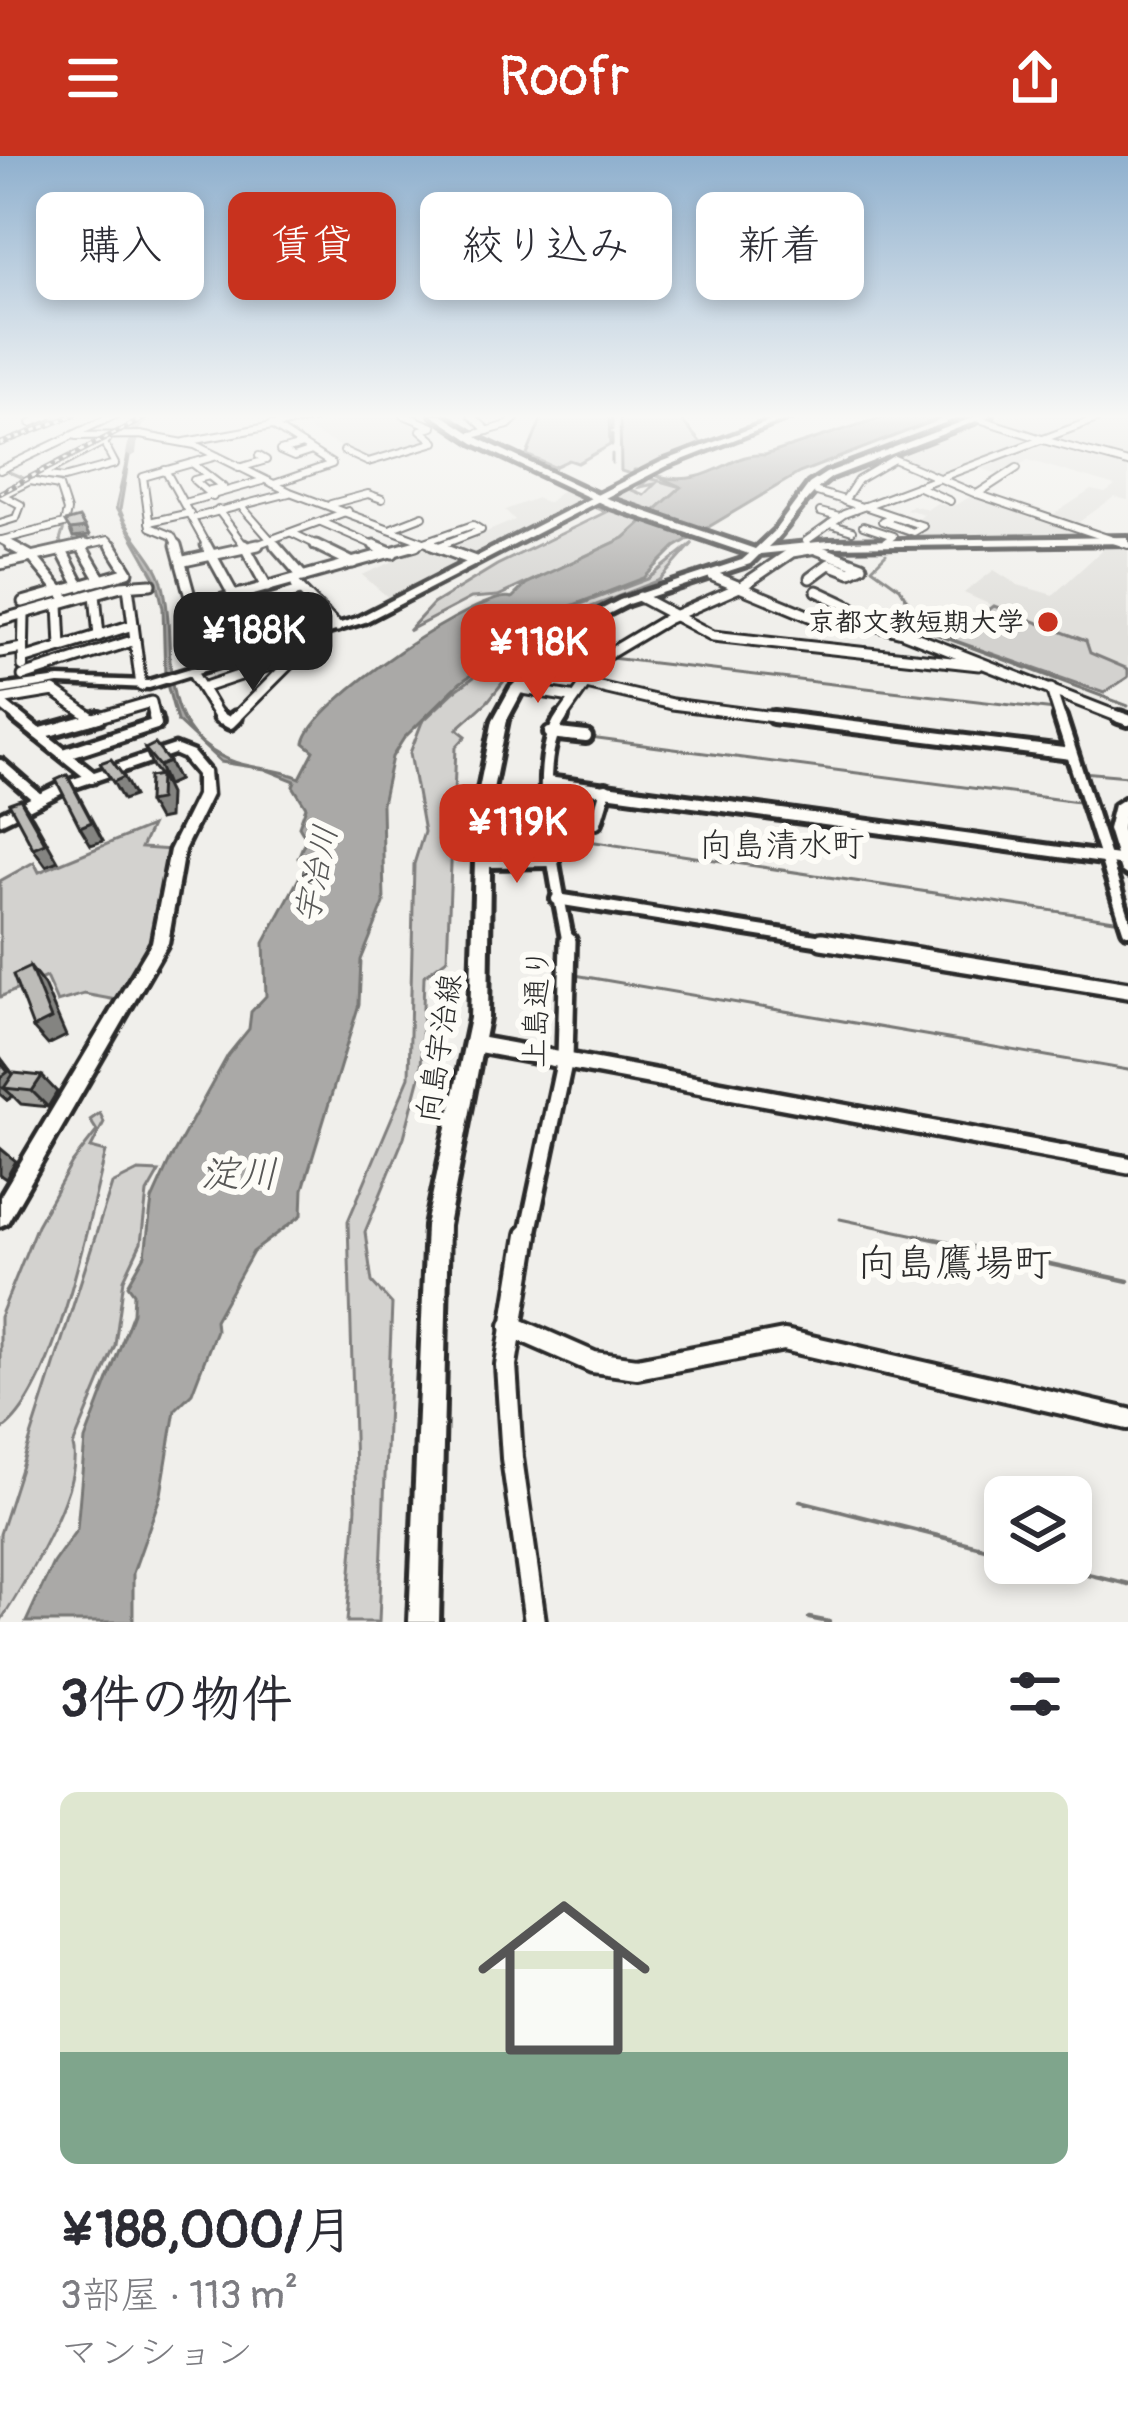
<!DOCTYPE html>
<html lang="ja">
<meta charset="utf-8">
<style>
:root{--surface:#fff;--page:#f7f7f7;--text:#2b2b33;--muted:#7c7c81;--accent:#c8321e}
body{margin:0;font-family:Pangolin,"Klee One",sans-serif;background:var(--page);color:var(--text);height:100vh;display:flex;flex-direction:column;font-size:45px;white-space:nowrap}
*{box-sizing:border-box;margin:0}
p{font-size:39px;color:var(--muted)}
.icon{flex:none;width:66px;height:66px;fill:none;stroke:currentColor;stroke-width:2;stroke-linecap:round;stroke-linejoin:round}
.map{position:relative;height:1466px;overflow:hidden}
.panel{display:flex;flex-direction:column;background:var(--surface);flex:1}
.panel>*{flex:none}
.top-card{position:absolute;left:36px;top:36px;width:1056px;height:108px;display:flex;gap:24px}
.tools{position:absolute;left:984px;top:1320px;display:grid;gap:24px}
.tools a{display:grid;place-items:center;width:108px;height:108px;border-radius:18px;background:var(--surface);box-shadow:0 6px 18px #0003;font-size:60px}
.price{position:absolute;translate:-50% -102px;padding:0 27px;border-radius:24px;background:var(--accent);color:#fff;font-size:39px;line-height:78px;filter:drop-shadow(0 3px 6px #0008)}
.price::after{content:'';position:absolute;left:50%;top:72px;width:36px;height:27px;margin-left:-18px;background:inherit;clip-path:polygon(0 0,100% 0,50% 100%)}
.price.selected{background:#222;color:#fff}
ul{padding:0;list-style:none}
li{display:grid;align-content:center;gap:24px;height:636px;padding:0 60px}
li span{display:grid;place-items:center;height:372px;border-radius:18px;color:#555}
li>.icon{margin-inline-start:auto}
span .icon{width:216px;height:216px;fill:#fffc;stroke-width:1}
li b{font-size:51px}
h2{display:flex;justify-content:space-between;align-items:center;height:144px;padding:0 60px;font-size:51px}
.chip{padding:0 42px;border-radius:18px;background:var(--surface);box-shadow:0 6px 18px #0003;font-size:42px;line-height:108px}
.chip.selected{background:var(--accent);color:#fff}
header{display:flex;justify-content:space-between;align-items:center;height:156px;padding:0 60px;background:var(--accent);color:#fff;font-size:54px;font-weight:600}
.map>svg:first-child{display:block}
.built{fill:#e1e0dc}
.green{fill:#d3d2cf;stroke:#7f7e7d;stroke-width:3}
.water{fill:#aaa9a7;stroke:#777775;stroke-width:3}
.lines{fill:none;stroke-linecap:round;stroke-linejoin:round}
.stream-far1{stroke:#777775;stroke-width:3}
.stream{stroke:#777775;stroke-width:4.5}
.river{fill:#aaa9a7;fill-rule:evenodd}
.minor-far4-casing{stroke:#2b2b2b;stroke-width:10}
.minor-far3-casing{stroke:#2b2b2b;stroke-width:15}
.minor-far2-casing{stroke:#2b2b2b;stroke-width:20}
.minor-far1-casing{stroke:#2b2b2b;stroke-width:24}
.minor-casing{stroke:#2b2b2b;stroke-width:28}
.tertiary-casing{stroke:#2b2b2b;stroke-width:9}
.secondary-casing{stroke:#2b2b2b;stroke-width:10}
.minor-far4{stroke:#fdfcf7;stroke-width:6}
.minor-far3{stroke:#fdfcf7;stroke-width:9}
.minor-far2{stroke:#fdfcf7;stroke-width:10}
.minor-far1{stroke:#fdfcf7;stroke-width:15}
.minor{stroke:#fdfcf7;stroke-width:20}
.tertiary{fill:#fdfcf7;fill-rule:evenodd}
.secondary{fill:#fdfcf7;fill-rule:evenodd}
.rail-casing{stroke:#2b2b2b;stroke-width:6}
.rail{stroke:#fdfcf7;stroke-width:3;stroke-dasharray:4.5;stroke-linecap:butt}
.wall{fill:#a3a29e;stroke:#2b2b2b;stroke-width:3}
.shaded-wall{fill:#848481;stroke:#2b2b2b;stroke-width:3}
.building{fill:#bdbcb8;stroke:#2b2b2b;stroke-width:3}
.poi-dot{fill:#c8321e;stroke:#fdfcf7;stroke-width:4.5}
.labels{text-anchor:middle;stroke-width:12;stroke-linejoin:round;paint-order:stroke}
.far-poi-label{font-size:27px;font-weight:bold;fill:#2b2b2b;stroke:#fdfcf7;text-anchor:end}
.street-label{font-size:30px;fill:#2b2b2b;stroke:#fdfcf7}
.neighbourhood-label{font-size:33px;fill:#2b2b2b;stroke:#fdfcf7}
.water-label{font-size:33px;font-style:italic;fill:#575756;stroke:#fdfcf7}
.near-water-label{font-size:39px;font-style:italic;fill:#575756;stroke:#fdfcf7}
.near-neighbourhood-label{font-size:39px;fill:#2b2b2b;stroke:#fdfcf7}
</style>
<header><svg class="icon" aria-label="menu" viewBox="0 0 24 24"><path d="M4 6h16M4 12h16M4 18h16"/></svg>Roofr<svg class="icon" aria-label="share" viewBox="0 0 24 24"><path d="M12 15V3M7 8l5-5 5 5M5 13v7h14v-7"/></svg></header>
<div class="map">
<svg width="1128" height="1466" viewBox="0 0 1128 1466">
<rect width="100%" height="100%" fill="#f0efeb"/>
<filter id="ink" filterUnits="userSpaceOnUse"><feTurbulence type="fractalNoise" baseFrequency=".00833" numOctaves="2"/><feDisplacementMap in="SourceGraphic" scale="24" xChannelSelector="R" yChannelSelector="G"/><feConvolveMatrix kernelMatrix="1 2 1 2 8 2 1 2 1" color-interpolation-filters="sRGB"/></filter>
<g filter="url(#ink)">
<g class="built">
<polygon points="336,259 403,259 431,270 421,273 432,286 367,305 307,273 336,266 331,261"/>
<polygon points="1002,259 1104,259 939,320 895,303 974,267 991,268"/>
<polygon points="1110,259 1128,259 1128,344 1114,341 1072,371 1097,380 902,383 928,367 919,363 924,358 906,353 912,349 928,353 937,347 951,351 974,339 1048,362 1091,334 1105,337 1115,330 1028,304 1003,319 975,311"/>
<polygon points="565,332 580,339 575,343 579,346 470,401 448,392 515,364 505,354 537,342 548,347"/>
<polygon points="1111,386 1128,390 1128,522 1104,538 944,484 991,449 964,437 994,414 1018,429 1053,439"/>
<polygon points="433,388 468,404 390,443 362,419"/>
</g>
<g class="green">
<polygon points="543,259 609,259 610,289 578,307 569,304 554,311 527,299"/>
<polygon points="677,259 701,287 630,318 621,315 620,259"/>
<polygon points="649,322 681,331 624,382 498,440 471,442 408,475 433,448 497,409 606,356 591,350 627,332 644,339 655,328 640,331"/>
<polygon points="693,387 660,424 581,455 531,496 525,495 512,506 516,510 488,545 457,573 466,580 456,591 447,803 424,820 421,917 404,981 365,1076 372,1126 392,1148 379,1466 347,1466 356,1352 348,1065 409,921 414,708 424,676 410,597 422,566 455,535 565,454 648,423"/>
<polygon points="994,450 1086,485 1090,497 1128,513 1128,521 1104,537 950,483"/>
<polygon points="151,670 141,692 171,694 155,787 122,845 84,838 57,846 46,821 0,841 0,725 34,706 39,716"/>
<path d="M100,957l4,9 -13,26 15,4c-17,64 -51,246 -106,279v-114l37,-92 35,-62 25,-32 -7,-11z"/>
<path d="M138,1015l21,1 -12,21 -6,50 -17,36 -9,66 -42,101c11,39 -51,142 -73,176v-88l112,-350z"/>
</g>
<path class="water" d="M889,259h60l-150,58 -124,74 -31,31 -81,31 -103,74 -56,55 -12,19 -10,47 2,99 -23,57 -2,44 -56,185 -1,26 -49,37 -38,68 1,10 -24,63 -17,17 -14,84 -28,79v49h-107l27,-59 24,-34 8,-89 48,-127 1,-20 -6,-8 17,-30 7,-55 18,-40 58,-105 21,-26 2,-17 15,-16 -2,-53 41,-76 -7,-9 8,-20 -7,-12 7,-19 -13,-21 2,-5 -30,-12 -44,-7 -44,-41 -12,-44 -2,-69 -6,-27 -41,-73 17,-75 -13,77c9,27 34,45 42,72 18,65 -14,143 67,178 22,10 48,7 71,18l14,-27 -10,-8c7,-41 181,-156 208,-145l14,-14 98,-46 57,-51 -24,-11c55,13 72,-25 108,-21z"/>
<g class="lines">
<g class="stream-far1">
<polyline points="612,259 612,274"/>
<polyline points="612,278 612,289"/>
<polyline points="612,298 612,307"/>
<polyline points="2,313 23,322"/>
<polyline points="634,314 639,314"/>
<polyline points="60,329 68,347"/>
<polyline points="64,392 60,385 65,368"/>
<polyline points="886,398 872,412 900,432 925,474 1128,550"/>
<polyline points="611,502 1055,554"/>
<polyline points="590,582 1086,647"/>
<polyline points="1082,616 1128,620"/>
<polyline points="1093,648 1101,673"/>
<polyline points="555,680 1121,765"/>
<polyline points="1123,739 1128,755"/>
<polyline points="575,819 1128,914"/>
<polyline points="840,1063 930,1082"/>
</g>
<g class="stream">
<polyline points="916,1079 1128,1125"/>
<polyline points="800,1345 1005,1397"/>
<polyline points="1043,1407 1128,1428"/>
<polyline points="809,1462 829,1466"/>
</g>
<polygon class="river" points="137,259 145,259 147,265 139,274 136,298 131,301 126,298 131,273 139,265"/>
<g class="minor-far4-casing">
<g id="minor-far4">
<polyline points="471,259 488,275"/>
<polyline points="979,263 1042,283"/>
<polyline points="31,267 51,259"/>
<polyline points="271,269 332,308 274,328"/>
<polyline points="76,280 140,279 195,289 290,336 440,392"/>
<polyline points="469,280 508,269 519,259"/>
<polyline points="1043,284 1128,307"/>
<polyline points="185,286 332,259"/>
<polyline points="302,289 280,295 294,301 309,296"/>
<polyline points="106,291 115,308 64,322 41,319 107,284"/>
<polyline points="344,295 368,306 435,286 421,274 433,271 404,259"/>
<polyline points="192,307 223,331 210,334"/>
<polyline points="239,312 266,304 259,300"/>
<polyline points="0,314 115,259"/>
<polyline points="165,314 208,392"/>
<polyline points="209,320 194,324 213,341"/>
<polyline points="917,330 950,345"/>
<polyline points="817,336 844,344"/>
<polyline points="977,338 1017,312"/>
<polyline points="184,347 262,325"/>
<polyline points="331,348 368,338 382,343"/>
<polyline points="241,350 278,392"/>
<polyline points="864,350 923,370 913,376 882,365 893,360"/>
<polyline points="862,351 844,345 858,324 894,303 974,337 1128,389"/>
<polyline points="218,354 246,392"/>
<polyline points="820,356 839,361"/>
<polyline points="193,362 289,337"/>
<polyline points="149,366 190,357"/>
<polyline points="321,366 381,392"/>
<polyline points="0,367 16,362 21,349 2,339 30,325 59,330 67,355 64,368 2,384"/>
<polyline points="830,368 852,375"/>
<polyline points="863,370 893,380 884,387"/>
<polyline points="392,372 423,360"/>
<polyline points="292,377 323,392"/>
<polyline points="1,384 16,392"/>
<polyline points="809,389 806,385 844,358 1107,259"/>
<polyline points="72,392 108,384 113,392"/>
<polyline points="178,392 172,380 150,371 143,321 217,300"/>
<polyline points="248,392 348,355"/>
<polyline points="408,392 473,369 481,374 439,390"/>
</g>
</g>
<g class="minor-far3-casing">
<g id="minor-far3">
<polyline points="10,389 32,401 65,441"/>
<polyline points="176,389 197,466 300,435"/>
<polyline points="206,389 234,440"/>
<polyline points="244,389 267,431"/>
<polyline points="275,389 303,421"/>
<polyline points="316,389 353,407"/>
<polyline points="374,389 393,397"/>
<polyline points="432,389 475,405"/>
<polyline points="81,390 101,424"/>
<polyline points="813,392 862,410 850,416 832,409"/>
<polyline points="62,395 80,430"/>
<polyline points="184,405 258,389"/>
<polyline points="0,408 85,389"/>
<polyline points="713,420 812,461 843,461 902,476 1127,564"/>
<polyline points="810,422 829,408"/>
<polyline points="296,429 337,471"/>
<polyline points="128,430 141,530"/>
<polyline points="817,435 851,451 843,455 843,461"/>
<polyline points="95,438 99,480"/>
<polyline points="640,441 713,480 979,509"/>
<polyline points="23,446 128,416 111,389"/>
<polyline points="59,448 61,491"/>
<polyline points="194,451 416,389"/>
<polyline points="0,464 121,430 151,428"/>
<polyline points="0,496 23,492"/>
<polyline points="23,503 133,469"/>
<polyline points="23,510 24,459"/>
<polyline points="193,518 221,564"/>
<polyline points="23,520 135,484"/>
<polyline points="582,527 672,548 797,564"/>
<polyline points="202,532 291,502"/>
<polyline points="517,532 571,541"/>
<polyline points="1051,533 1061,564"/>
<polyline points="0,544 54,535 91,561"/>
<polyline points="0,547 21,564"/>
<polyline points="89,564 151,546 155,564"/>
<polyline points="233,564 314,483 311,478"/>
<polyline points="560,564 605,500 667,463 742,430 792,396 816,392"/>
</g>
</g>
<g class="minor-far2-casing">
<g id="minor-far2">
<polyline points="17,561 92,621"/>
<polyline points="219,561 230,567 236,561"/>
<path d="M562,561c-35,49 -4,170 6,227"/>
<polyline points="773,561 1071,598"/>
<polyline points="1060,561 1128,773"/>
<polyline points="1119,561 1128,564"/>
<polyline points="550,577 586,581"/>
<polyline points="38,578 99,561"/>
<polyline points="64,598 156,568 154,561"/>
<polyline points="0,609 39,643"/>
<polyline points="547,626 1125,705"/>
<polyline points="596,666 606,633"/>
<polyline points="482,706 552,705"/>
<polyline points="557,743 841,788"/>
</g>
</g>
<g class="minor-far1-casing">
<g id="minor-far1">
<polyline points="822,785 1128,834"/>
<polyline points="476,888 1128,1009"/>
<polyline points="527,1082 565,903 568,785"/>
</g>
</g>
<g class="minor-casing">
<g id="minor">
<polyline points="527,1079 506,1209 512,1302 535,1466"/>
<polyline points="511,1170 593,1206 637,1212 784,1184 1128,1263"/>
</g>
</g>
<g class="tertiary-casing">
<g id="tertiary">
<polygon points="786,259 797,259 667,310 365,466 149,532 59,528 0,538 0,530 59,522 148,525 357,462 661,306"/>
<polygon points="175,589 193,596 209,615 211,639 184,694 168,787 7,1067 0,1070 0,1041 152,786 170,694 197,639 197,619 183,602 174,598 71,633 0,668 0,657 61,627"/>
<polygon points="1128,640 1128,652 1125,654 1122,673 1128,692 1128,720 1121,715 1108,673 1114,649"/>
</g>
</g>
<g class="secondary-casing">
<path id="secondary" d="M432,259h10l38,24 120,57 155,53 20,-19 34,-46 17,-11 154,-58h12l-160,62c-27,18 -40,48 -64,70l61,-6 299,-4v6l-299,4 -69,7 -10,10 -122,40 -43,22 -63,66 -15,28 -16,79 -3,219 -40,208 -9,396h-30l17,-396 44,-208 7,-219 16,-79 18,-33 66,-65 43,-22 122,-40 7,-6 -144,-49 -131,-62z"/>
</g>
<use href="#minor-far4" class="minor-far4"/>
<use href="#minor-far3" class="minor-far3"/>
<use href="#minor-far2" class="minor-far2"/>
<use href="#minor-far1" class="minor-far1"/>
<use href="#minor" class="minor"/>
<use href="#tertiary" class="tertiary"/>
<use href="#secondary" class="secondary"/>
<g class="rail-casing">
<g id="rail">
<polyline points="0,288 74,259"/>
<polyline points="0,337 150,259"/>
</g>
</g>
<use href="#rail" class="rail"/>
</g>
<g class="wall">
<polygon points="145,593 169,606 178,624 167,629 153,611"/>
<polygon points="0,901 13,918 57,936 48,951 21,948 13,940 7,944 0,938"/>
</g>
<g class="shaded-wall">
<polygon points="85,372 89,380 73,382 70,374"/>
<polygon points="169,606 178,624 167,629 159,610"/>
<polygon points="67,619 78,638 103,685 91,689 80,671"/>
<polygon points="160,619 169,638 168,662 158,664 148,646"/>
<polygon points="124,621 134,640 123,644 113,626"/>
<polygon points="20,643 33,661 58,705 46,710 33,692"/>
<polygon points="30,811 44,829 66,880 48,889 33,872"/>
<polygon points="0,901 24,933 4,932 13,940 7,944 0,938"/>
<polygon points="42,920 57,936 48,951 32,935"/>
<polygon points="0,992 16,1005 6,1023 0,1019"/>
</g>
<g class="building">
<polygon points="79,362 85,372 70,374 65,366"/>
<polygon points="155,588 169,606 159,610 145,593"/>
<polygon points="111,603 124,621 113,626 100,607"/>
<polygon points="67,619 92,666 80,671 56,624"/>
<polygon points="160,619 159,644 148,646 149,621"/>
<polygon points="20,643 45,687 33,692 9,647"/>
<polygon points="30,811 51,863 33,872 13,819"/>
<polygon points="0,906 8,916 0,922"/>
<polygon points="14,917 42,920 32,935 4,932"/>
</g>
</g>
<linearGradient id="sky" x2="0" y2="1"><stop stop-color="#8fb0ce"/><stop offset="0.56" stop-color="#f8f8f6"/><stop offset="1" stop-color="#f8f8f6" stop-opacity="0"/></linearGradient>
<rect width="1128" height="465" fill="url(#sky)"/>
<circle class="poi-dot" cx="1048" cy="466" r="12"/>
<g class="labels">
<g class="far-poi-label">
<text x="1024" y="475">京都文教短期大学</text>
</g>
<g class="street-label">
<text transform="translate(536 852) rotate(-88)" y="10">上島通り</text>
<text transform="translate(439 892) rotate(-81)" y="10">向島宇治線</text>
</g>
<g class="neighbourhood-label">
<text x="782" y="700">向島清水町</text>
</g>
<g class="water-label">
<text transform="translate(315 718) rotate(-78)" y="12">宇治川</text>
</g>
<g class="near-water-label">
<text x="239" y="1031">淀川</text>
</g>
<g class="near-neighbourhood-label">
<text x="955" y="1120">向島鷹場町</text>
</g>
</g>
</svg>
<div class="tools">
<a><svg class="icon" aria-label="layers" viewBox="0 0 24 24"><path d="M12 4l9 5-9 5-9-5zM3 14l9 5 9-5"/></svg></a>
</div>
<b class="price selected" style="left:253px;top:538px">¥188K</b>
<b class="price" style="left:538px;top:550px">¥118K</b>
<b class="price" style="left:517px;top:730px">¥119K</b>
<div class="top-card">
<a class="chip">購入</a>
<a class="chip selected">賃貸</a>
<a class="chip">絞り込み</a>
<a class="chip">新着</a>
</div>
</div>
<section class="panel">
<h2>3件の物件<svg class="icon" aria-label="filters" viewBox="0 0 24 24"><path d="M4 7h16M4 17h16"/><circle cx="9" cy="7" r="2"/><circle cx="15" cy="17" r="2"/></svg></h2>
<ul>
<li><span style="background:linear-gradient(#dfe7d0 70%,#7fa58c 0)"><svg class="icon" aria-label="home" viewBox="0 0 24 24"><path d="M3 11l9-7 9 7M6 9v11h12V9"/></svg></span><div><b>¥188,000/月</b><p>3部屋 · 113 m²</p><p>マンション</p></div></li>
</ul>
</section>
